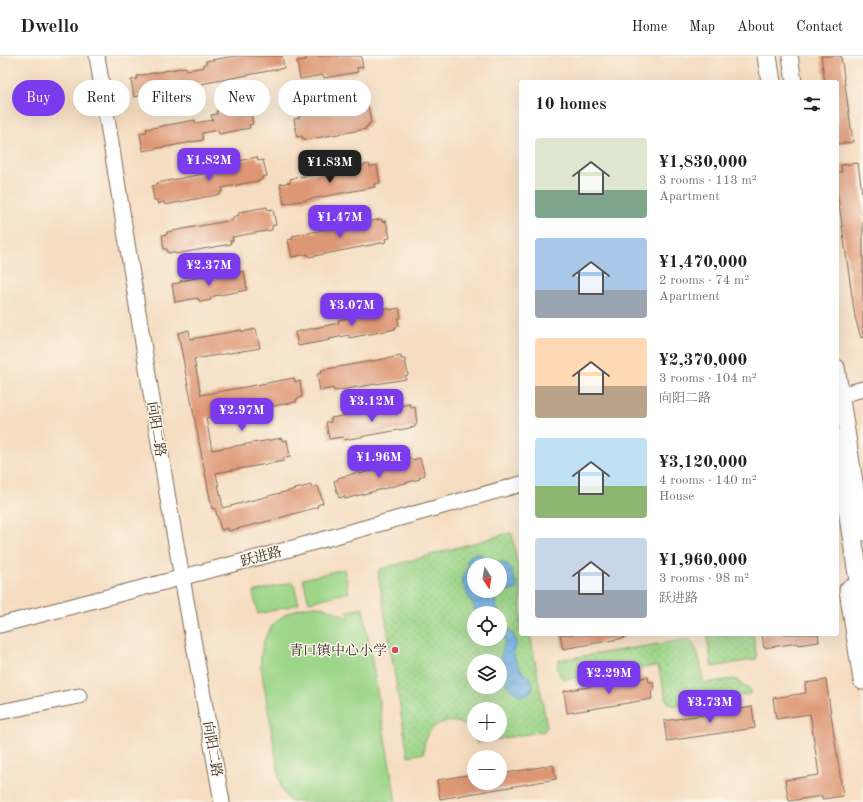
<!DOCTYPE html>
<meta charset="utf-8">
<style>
:root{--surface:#fff;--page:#f6f6f6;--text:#202124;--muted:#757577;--line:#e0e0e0;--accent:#7c3aed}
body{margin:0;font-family:"Old Standard TT","Noto Serif SC",serif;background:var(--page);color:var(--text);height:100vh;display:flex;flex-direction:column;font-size:15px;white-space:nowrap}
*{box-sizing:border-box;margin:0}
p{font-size:13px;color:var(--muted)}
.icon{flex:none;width:22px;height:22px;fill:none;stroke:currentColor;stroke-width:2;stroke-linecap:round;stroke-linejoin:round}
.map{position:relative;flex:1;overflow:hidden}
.details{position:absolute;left:519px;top:24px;width:320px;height:556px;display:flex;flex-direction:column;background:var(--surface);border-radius:4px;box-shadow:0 4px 16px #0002}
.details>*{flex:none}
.top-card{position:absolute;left:12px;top:24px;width:380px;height:36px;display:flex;gap:8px}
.needle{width:26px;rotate:168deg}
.tools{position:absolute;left:467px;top:502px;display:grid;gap:8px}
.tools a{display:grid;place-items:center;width:40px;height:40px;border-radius:50%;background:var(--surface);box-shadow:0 4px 16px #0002;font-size:20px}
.price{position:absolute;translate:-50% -34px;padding:0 9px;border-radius:8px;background:var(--accent);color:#fff;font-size:13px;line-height:26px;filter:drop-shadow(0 1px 2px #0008)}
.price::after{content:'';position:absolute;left:50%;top:24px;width:12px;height:9px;margin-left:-6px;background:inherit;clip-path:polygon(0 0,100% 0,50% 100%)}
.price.on{background:#222;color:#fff}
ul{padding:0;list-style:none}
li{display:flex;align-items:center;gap:12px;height:100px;padding:0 16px}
li span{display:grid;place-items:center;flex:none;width:112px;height:80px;border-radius:4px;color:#555}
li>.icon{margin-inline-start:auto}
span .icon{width:48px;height:48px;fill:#fffc;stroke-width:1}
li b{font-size:17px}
h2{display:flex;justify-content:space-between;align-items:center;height:48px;padding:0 16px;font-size:17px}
.pill{padding:0 14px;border-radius:18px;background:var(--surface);box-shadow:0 4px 16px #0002;font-size:14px;line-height:36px}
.pill.on{background:var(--accent);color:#fff}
header{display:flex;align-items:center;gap:24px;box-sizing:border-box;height:56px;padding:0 20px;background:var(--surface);border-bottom:1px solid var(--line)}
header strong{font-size:19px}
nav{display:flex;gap:22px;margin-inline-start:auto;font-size:14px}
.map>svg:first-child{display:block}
.grass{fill:url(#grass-dots);stroke:#6c8054;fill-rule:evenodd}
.garden{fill:#9dd689;stroke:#6c8054}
.water{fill:url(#water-waves);stroke:#566e82;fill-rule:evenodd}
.building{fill:#de9775}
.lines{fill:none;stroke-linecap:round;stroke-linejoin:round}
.minor-casing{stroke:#7c6957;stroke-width:17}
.major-casing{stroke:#7c6957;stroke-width:21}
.minor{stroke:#fff;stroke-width:15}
.major{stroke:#fff;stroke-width:19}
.poi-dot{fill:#d1495b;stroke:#fbf7ec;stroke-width:1.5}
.labels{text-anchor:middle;stroke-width:3;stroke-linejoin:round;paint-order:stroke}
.street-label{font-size:14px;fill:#3b2a1e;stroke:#fbf7ec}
.poi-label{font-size:14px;fill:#3b2a1e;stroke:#fbf7ec;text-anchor:end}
</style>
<header>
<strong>Dwello</strong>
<nav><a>Home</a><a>Map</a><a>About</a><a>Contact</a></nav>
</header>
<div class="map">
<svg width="863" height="746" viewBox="0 0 863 746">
<defs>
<pattern id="grass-dots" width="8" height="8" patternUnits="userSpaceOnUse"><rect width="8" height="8" fill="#9dd689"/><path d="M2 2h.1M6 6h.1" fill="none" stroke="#88b876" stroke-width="1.8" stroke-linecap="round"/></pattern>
<pattern id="water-waves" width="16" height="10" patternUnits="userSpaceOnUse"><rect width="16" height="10" fill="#71b1e5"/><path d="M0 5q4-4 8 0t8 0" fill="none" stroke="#5e90b9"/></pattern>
</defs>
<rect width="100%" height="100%" fill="#fbf7ec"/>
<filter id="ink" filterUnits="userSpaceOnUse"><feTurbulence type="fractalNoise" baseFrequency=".025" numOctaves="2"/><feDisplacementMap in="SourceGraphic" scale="8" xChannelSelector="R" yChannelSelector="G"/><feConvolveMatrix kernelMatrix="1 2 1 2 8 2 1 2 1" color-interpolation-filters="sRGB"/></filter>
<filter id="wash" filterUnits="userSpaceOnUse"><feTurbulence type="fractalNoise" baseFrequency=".012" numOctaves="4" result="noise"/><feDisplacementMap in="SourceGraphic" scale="16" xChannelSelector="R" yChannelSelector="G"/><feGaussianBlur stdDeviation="0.9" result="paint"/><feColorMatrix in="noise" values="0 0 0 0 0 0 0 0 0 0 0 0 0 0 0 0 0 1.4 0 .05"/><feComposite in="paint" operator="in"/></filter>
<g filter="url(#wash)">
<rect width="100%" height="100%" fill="#f5ddc1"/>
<g class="grass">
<path d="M509,477l3,1 9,50v50h9l17,93 -3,4 -67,12c-10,-34 -56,-26 -53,10l-16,3 -30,-183 2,-4zM474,509h26v26h-26zM474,557h26v26h-26zM474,605h26v26h-26zM474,653h26v26h-26z"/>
<polygon points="721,578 753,578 757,603 712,611 707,581"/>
<path d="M689,583c11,11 12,27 14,41l2,3 29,-4c6,1 4,3 8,6 6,4 8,1 8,9l-75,12c-4,-1 -6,-2 -8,-4l-8,-32 -1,-3 -3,-1 -91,14c-6,-4 -8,-14 -5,-20z"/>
</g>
<g class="garden">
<polygon points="344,513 349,536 309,546 303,523"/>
<polygon points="293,526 299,548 258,558 253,536"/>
<path d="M317,550c13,3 22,6 32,14l-1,-9 15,-3 33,194h-16v-4l-3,4h-87l-5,-8 -4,-7 -20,-120c-2,-37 19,-59 56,-61z"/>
</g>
<g class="water">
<path d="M474,498c10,-1 8,3 14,6 4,2 9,1 13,2 17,5 9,15 17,24l-1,3c-6,2 -22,2 -22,11 0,4 2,9 3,13h-21l-15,-30v-6l6,-7c-1,-10 -3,-11 6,-16zM474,509h26v26h-26z"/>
<path d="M500,563c3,7 10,10 14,17 5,10 -2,13 0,20 2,6 5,12 9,17 2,2 5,3 7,5 5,6 3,16 -5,17 -5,1 -7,0 -11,-3 -5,-4 -10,-8 -8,-15 1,-3 2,-6 0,-9 -1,-4 -5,-7 -5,-11 0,-12 10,-13 -1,-26z"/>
</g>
<g id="blocks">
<g class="building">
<polygon points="235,0 282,0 284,12 134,41 131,24 137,23 137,20 186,11 187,14 204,11 203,9 206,8 206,5"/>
<polygon points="312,0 361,0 363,11 357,12 358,16 346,18 324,22 323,19 300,23 297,5 306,4 306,1"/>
<polygon points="821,0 841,0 853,86 837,88 837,26 825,26"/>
<polygon points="361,48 361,51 368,49 371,67 368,68 368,71 365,71 366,73 305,84 304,82 303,83 302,80 297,81 294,63 299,62 299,60"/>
<polygon points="245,49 245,52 250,52 253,68 249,69 250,72 219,78 218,74 202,77 203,84 143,95 140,77 147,76 146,73 195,64 196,67 213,64 211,59 217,58 216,55"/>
<polygon points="257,101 258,105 263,104 267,120 262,121 262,124 222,132 223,135 220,136 221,138 165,149 164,146 158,148 157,144 154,144 152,130 157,129 157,127 223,114 223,111 229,110 229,107"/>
<polygon points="858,107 863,145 863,281 861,282 855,261 837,134 837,116 842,116 841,109"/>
<polygon points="369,108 370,111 377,109 380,127 374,128 375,131 284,148 280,128 291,126 290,123"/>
<polygon points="267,151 268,154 273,153 276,169 272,170 272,174 232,181 233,185 230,185 231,188 175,198 174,196 168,197 167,193 164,193 162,179 167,178 167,176 233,164 233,161 239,159 239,156"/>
<polygon points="382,163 382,166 386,165 390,182 385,183 386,186 309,201 308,198 292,201 288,184 293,183 292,180"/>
<polygon points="244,215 247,234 214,240 214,241 211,242 211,244 200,246 200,244 198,244 198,242 175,246 172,228 180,227 180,225 207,220 230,216 230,218"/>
<polygon points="388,252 389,254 399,252 401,262 398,262 399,270 395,271 395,273 349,282 349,279 329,283 330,284 298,290 295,276 339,267 338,264 348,262 348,259 360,257 361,259 376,256 375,254"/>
<polygon points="256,273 260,292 194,303 201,339 294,322 295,326 300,325 302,341 296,343 296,346 206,362 212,394 282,382 282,385 287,384 290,401 283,402 284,405 216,417 223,452 311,429 312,432 318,430 323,447 317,449 318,451 265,466 228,475 228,472 221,474 215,452 212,453 178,277 189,274 190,283 242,274 242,276"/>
<polygon points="401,300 401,303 405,303 408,319 405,320 406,323 334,335 333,332 320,335 317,318 322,317 321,314"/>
<polygon points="410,348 411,352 415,351 417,368 415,368 415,371 344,384 343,381 329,383 326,366 331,366 331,362"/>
<polygon points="411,402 412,404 420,402 425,419 419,421 420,423 345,443 345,440 339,442 334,425 338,424 338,422 359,416 359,418 375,414 375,412 385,409 386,411 402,407 401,405"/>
<polygon points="560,578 624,578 624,582 563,593"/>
<polygon points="762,578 818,578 819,586 798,589 798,587 764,592"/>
<polygon points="648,621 649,626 653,626 654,634 651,635 652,643 567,657 564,635"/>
<polygon points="826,624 843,740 822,743 822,740 789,745 785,724 819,719 810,658 776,663 773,642 806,637 805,627"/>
<polygon points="752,651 755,672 667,685 664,665"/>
<polygon points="553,709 556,723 440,743 437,724 474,718 474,727 500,727 500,718"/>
</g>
</g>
</g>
<g filter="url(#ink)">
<use href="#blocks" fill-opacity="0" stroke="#7c6957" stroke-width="1"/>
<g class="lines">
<g class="minor-casing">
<g id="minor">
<polyline points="97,0 168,443 222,746"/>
<polyline points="790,0 794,26"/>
<polyline points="837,311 863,477"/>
<polyline points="837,340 863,333"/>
<polyline points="0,569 268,499 521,428"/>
<polyline points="0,656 79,640"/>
</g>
</g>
<g class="major-casing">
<g id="major">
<polyline points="767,0 771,26"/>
<polyline points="837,383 863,551"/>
<polyline points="849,534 863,624"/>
</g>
</g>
<use href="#minor" class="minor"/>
<use href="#major" class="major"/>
</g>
</g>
<circle class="poi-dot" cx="395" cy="594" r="4"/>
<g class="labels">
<g class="street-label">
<text transform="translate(157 373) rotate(81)" y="5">向阳二路</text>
<text transform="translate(261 500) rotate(-15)" y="5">跃进路</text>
<text transform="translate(213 693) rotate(80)" y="5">向阳二路</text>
</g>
<g class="poi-label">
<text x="387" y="599">青口镇中心小学</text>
</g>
</g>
</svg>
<div class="tools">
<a><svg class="needle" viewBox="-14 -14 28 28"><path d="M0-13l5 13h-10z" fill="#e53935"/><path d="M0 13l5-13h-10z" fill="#757577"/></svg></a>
<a><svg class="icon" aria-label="locate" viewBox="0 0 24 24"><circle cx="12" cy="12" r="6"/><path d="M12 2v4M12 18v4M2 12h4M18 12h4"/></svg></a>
<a><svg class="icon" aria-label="layers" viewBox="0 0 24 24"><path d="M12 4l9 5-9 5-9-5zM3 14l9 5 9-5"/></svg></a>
<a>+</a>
<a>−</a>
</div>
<b class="price" style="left:209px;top:126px">¥1.82M</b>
<b class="price on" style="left:330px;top:128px">¥1.83M</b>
<b class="price" style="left:340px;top:183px">¥1.47M</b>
<b class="price" style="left:209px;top:231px">¥2.37M</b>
<b class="price" style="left:352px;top:271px">¥3.07M</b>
<b class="price" style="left:372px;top:367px">¥3.12M</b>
<b class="price" style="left:242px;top:376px">¥2.97M</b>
<b class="price" style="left:379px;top:423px">¥1.96M</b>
<b class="price" style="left:609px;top:639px">¥2.29M</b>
<b class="price" style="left:710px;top:668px">¥3.73M</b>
<div class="top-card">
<a class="pill on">Buy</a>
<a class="pill">Rent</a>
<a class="pill">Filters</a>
<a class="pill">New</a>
<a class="pill">Apartment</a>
</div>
<section class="details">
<h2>10 homes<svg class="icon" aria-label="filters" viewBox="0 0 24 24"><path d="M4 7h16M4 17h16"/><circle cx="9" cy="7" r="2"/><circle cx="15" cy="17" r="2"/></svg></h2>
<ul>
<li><span style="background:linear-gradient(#dfe7d0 65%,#7fa58c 0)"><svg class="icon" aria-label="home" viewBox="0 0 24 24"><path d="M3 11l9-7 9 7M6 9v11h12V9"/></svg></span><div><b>¥1,830,000</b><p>3 rooms · 113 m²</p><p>Apartment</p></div></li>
<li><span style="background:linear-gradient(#a9c7e8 65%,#9aa5b1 0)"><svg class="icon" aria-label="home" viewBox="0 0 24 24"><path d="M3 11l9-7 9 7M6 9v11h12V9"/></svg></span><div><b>¥1,470,000</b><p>2 rooms · 74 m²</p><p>Apartment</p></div></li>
<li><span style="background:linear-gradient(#ffd9b3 60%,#b9a48a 0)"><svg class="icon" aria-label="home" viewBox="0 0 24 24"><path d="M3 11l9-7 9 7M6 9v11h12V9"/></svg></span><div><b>¥2,370,000</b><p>3 rooms · 104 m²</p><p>向阳二路</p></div></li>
<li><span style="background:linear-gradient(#bfe0f5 60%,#8fb573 0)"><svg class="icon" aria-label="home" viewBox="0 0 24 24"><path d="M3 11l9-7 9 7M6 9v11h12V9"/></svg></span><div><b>¥3,120,000</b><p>4 rooms · 140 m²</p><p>House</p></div></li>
<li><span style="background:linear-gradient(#c9d6e8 65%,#9aa5b1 0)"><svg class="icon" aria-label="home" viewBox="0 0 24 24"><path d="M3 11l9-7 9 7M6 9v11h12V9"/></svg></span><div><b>¥1,960,000</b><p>3 rooms · 98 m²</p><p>跃进路</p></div></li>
</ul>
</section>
</div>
